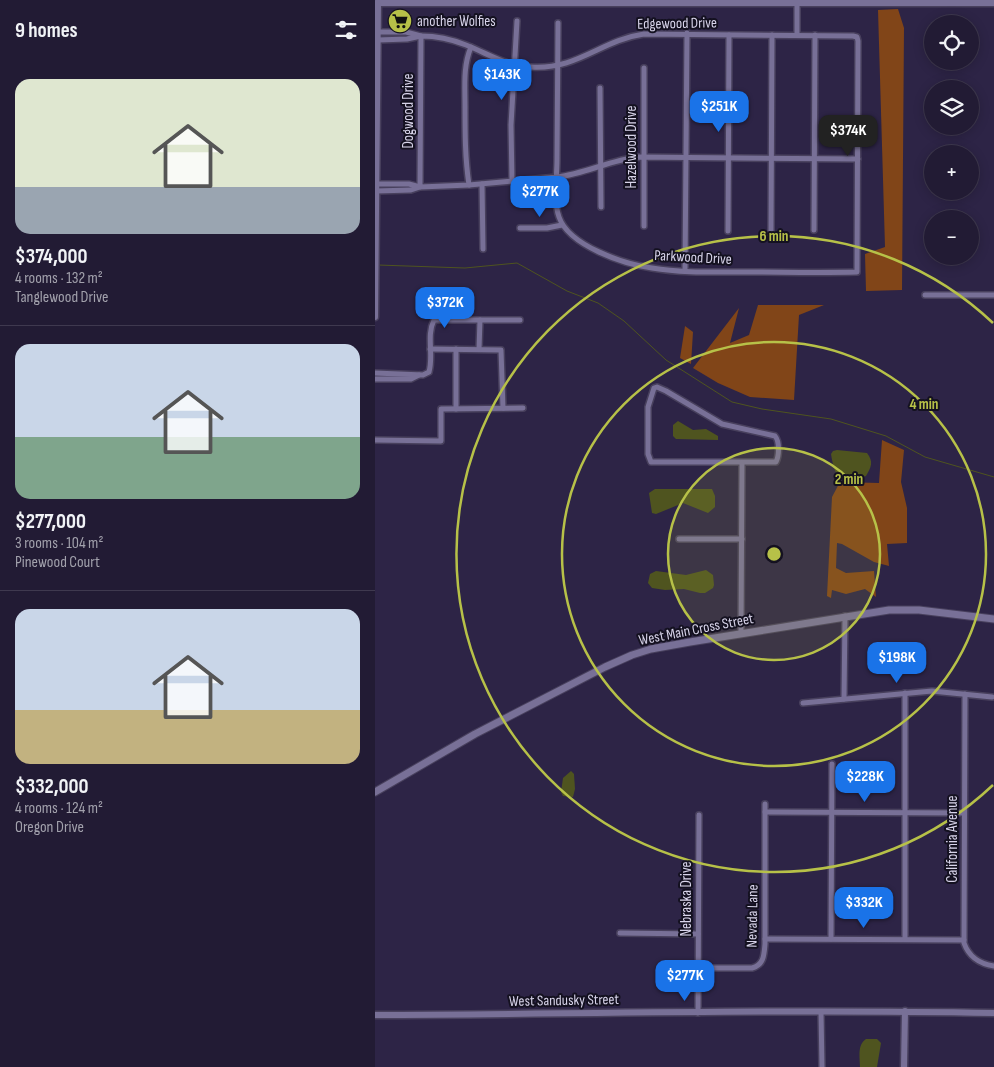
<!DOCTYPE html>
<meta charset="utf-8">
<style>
:root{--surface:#221b34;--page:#2a243c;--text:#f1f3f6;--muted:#a2a1ac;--line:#3f394f;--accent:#1a73e8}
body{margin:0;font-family:"Sofia Sans Condensed",sans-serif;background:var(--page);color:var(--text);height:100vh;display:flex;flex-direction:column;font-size:19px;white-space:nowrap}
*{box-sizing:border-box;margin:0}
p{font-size:16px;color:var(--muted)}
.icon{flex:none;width:28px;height:28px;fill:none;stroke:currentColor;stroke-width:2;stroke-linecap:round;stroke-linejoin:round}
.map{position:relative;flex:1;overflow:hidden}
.panel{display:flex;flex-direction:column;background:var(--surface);width:375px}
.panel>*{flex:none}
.fabs{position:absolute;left:549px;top:15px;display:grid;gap:10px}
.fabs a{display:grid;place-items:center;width:55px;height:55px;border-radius:50%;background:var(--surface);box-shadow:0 2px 12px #0003,0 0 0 1px var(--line);font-size:25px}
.price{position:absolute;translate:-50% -42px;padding:0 11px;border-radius:10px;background:var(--accent);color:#fff;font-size:16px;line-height:32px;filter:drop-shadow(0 1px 2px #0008)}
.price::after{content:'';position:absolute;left:50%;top:30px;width:15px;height:11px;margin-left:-8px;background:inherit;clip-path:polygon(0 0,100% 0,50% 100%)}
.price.on{background:#222;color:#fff}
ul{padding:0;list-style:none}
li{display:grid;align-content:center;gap:10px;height:265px;padding:0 15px}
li+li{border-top:1px solid var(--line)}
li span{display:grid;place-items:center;height:155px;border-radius:15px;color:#555}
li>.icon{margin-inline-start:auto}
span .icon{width:90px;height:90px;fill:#fffc;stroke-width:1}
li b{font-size:21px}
h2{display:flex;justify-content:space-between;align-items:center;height:60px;padding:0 15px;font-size:21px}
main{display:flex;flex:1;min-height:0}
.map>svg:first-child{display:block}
.forest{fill:#814518}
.water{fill:#4f541f}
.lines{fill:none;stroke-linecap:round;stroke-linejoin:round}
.stream{stroke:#4f541f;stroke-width:1}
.minor-casing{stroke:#48405d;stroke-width:8}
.tertiary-casing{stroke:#48405d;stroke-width:9}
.secondary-casing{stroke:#48405d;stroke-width:9}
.minor{stroke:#787097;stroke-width:5}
.tertiary{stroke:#787097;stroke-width:6}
.secondary{stroke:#787097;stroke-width:7}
.ring{fill:none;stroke:#b7c148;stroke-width:2.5}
.labels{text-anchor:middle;stroke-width:4;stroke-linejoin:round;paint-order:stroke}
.poi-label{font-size:15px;fill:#d8d4ea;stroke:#141120;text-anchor:start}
.street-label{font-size:15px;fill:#d8d4ea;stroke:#141120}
.centre{fill:#b7c148;stroke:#141120;stroke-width:2.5}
.ring-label{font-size:15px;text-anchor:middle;font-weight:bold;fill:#b7c148;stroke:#141120;stroke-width:4;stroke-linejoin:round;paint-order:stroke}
</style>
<main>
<section class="panel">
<h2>9 homes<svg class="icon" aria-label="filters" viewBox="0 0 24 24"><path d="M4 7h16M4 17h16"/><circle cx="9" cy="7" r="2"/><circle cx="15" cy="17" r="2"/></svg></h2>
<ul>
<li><span style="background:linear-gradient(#dfe7d0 70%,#9aa5b1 0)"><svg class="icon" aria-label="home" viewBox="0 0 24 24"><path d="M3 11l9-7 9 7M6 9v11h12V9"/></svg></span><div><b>$374,000</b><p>4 rooms · 132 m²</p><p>Tanglewood Drive</p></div></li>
<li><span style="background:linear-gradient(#c9d6e8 60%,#7fa58c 0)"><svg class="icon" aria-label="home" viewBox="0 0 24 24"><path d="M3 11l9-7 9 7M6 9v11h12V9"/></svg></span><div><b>$277,000</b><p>3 rooms · 104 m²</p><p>Pinewood Court</p></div></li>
<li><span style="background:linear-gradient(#c9d6e8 65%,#c2b280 0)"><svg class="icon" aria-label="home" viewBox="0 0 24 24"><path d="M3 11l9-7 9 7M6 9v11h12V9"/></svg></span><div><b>$332,000</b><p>4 rooms · 124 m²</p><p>Oregon Drive</p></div></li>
</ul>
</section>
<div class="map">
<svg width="619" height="1067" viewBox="0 0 619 1067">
<rect width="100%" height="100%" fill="#2d2446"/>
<g class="forest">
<polygon points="523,9 529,28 527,290 491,291 490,254 510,247 503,10"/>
<polygon points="383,305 449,305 424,315 419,400 375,397 343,383 318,368 364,308 355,343 374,335"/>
<polygon points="310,326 318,332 316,364 305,358"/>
<polygon points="507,440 529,450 526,482 532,508 532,543 512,544 514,566 499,562 467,544 462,543 461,568 471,573 499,571 501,597 490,589 471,594 457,590 456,598 452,596 457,497 465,482 504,483"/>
</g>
<g class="water">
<polygon points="303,421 318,430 331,429 343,436 343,440 301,439 298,436 298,425"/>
<path d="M462,450l30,3c7,9 4,14 -1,23 -24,9 -31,4 -35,-22l2,-3z"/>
<polygon points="280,489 337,489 340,496 340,507 333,513 308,503 281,514 277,513 274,493"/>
<polygon points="331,570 338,575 339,585 338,588 330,593 325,593 309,589 290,590 277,588 273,583 275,574 281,571 311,575"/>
<polygon points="196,771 199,774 200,789 198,797 188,796 186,792 188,778"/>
<path d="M491,1039h11l4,4 -4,24h-17c0,-10 -3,-22 6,-28z"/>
</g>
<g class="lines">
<polyline class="stream" points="3,265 90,268 142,263 192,291 223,303 249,321 291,360 357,402 387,409 456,419 511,436 550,457 619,477"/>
<g class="minor-casing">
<g id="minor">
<polyline points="422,2 422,35"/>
<path d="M183,23c0,46 -1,92 -1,137 0,18 -4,40 2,57 10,29 65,47 93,51 29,5 60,4 91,4 38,0 76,1 114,0l1,-231 -1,-4 -4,-1 -209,-2c-43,6 -66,36 -113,33 -26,-1 -42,-13 -65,-22 -15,-6 -30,-9 -45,-9l-1,151 49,-2 88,-8c28,-3 53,-17 81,-20l220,2"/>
<polyline points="3,40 32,39 46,36 31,32 3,32"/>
<polyline points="269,68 269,226"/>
<polyline points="225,88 226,207"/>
<polyline points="137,181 136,125 142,21"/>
<polyline points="1,184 34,184 45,187 36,190 1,191"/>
<polyline points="107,184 108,249"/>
<path d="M94,185c-4,-27 -4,-52 -4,-79 0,-20 -2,-40 6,-59"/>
<polyline points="145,228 172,228 187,225"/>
<polyline points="439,230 440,35"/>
<polyline points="353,231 354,35"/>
<polyline points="396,231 397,35"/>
<polyline points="310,271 312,33"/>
<polyline points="550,295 619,295"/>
<polyline points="55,349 126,350 128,408"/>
<polyline points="104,349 105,320"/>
<path d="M0,373l48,2 6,-3c5,-17 -3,-36 5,-52h86"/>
<polyline points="0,379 36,379 44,375"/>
<path d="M282,387l9,4 56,33 53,12c5,6 4,20 1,26h-125l-3,-8v-47l6,-19z"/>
<polyline points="81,409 81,349"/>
<polyline points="0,440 66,441 66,409 148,408"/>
<polyline points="304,539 367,539"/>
<polyline points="366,633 367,463"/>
<path d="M590,694l-1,249c5,14 16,21 30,23"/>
<polyline points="469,699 470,616"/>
<polyline points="428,703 557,691 617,697"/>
<polyline points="390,812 589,813"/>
<polyline points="245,933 323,934"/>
<polyline points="390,939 589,940"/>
<polyline points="456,939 457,764"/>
<polyline points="530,939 530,693"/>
<path d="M323,968h54c12,-3 12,-13 13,-24v-140"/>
<polyline points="446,1012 447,1067"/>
<polyline points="323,1013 324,815"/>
</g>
</g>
<g class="tertiary-casing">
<g id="tertiary">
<polyline points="3,3 619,3"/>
<polyline points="0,317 3,1"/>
<path d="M0,1015c206,-1 413,-6 619,-2"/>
<polyline points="529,1067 530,1011"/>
</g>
</g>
<g class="secondary-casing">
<polyline id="secondary" points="0,792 100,734 230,667 257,655 276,649 315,642 514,610 544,610 619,619"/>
</g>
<use href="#minor" class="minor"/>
<use href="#tertiary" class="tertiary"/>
<use href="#secondary" class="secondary"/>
</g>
<circle cx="399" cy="554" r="106" fill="#b7c148" fill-opacity=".12"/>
<g class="ring">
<circle cx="399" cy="554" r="106"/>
<circle cx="399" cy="554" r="212"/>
<path d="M618 785A318 318 0 1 1 618 323"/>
</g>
<defs>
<g id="supermarket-disc" transform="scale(1.25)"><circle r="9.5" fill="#b7c148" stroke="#141120"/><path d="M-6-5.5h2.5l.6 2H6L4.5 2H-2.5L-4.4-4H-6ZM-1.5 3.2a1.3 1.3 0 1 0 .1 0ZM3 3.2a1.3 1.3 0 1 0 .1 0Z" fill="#111"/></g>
</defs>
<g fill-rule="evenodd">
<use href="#supermarket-disc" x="25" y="21"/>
</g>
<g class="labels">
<g class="poi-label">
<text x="42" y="26">another Wolfies</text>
</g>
<g class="street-label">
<text transform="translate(302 23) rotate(-1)" y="5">Edgewood Drive</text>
<text transform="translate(33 111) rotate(-90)" y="5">Dogwood Drive</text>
<text transform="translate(256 147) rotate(-90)" y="5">Hazelwood Drive</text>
<text transform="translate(318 257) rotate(3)" y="5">Parkwood Drive</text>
<text transform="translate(321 629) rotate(-11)" y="5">West Main Cross Street</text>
<text transform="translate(577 839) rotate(-90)" y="5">California Avenue</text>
<text transform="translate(311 899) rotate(-90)" y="5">Nebraska Drive</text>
<text transform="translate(377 916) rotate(-89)" y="5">Nevada Lane</text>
<text transform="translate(189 1000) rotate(-1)" y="5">West Sandusky Street</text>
</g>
</g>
<circle cx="399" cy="554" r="8" class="centre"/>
<g class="ring-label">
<text x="399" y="241">6 min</text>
<text x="549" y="409">4 min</text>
<text x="474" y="484">2 min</text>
</g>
</svg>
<div class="fabs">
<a><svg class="icon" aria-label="locate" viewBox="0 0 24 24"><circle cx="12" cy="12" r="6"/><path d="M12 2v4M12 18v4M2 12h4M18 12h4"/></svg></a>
<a><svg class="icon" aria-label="layers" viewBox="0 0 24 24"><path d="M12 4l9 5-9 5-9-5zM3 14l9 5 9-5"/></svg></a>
<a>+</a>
<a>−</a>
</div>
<b class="price" style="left:127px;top:101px">$143K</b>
<b class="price" style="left:344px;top:133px">$251K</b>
<b class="price on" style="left:473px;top:157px">$374K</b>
<b class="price" style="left:165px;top:218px">$277K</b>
<b class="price" style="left:70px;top:329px">$372K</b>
<b class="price" style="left:522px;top:684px">$198K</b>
<b class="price" style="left:490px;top:803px">$228K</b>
<b class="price" style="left:489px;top:929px">$332K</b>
<b class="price" style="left:310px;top:1002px">$277K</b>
</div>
</main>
